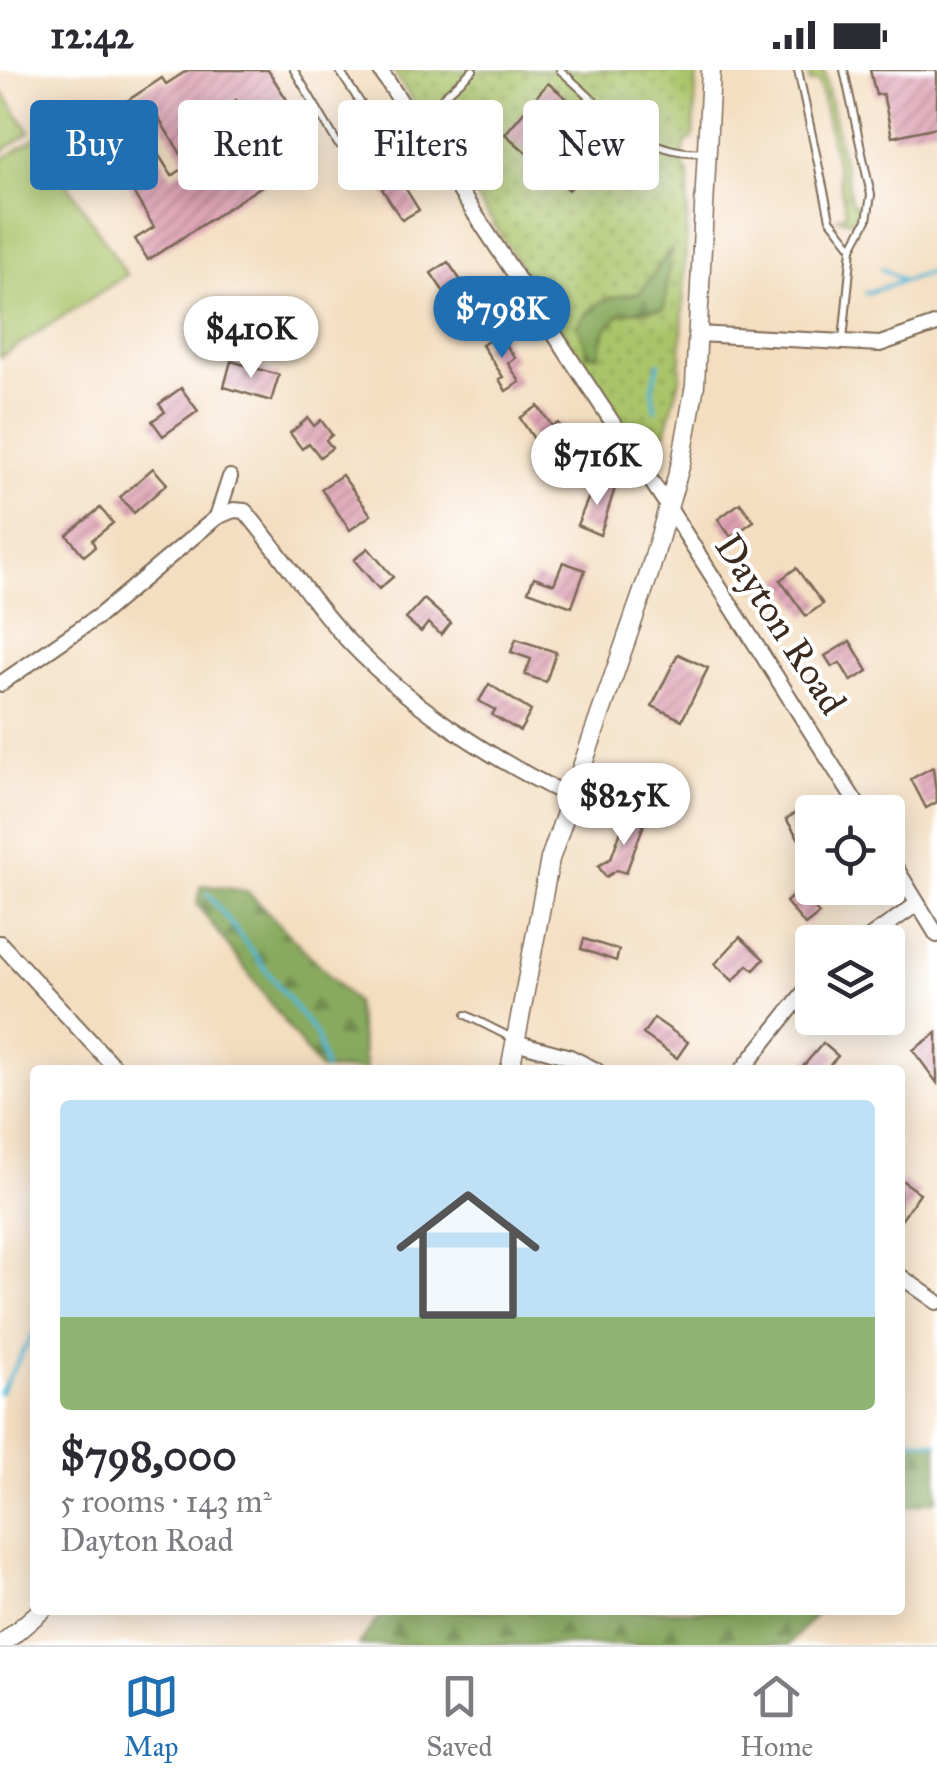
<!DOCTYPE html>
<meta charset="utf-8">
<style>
:root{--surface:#fff;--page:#f7f7f7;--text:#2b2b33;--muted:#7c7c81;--line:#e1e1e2;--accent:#1f6fb2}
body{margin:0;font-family:"IM FELL Great Primer",serif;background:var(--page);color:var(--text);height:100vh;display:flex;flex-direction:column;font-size:38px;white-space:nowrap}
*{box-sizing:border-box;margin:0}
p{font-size:32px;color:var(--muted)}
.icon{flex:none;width:55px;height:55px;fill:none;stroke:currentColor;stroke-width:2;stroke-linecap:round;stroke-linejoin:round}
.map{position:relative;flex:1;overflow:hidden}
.panel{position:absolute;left:30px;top:995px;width:875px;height:550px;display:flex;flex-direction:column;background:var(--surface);border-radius:10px;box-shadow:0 5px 25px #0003}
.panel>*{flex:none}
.guide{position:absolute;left:30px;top:30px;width:878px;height:90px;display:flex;gap:20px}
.fabs{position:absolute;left:795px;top:725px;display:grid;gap:20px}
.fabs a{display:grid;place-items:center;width:110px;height:110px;border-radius:10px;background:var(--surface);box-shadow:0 5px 25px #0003;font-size:50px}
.price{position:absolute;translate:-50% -85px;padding:0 22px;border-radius:35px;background:#fff;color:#222;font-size:32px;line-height:65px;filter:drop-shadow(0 2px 5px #0008)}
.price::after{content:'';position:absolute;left:50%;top:60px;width:30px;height:22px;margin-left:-15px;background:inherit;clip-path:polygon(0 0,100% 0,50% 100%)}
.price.selected{background:var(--accent);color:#fff}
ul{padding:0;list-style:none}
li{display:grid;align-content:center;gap:20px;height:530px;padding:0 30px}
li span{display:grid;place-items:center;height:310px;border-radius:10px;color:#555}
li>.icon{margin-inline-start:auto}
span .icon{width:180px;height:180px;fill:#fffc;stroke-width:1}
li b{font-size:42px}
.tag{padding:0 35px;border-radius:10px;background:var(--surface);box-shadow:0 5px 25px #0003;font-size:35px;line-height:90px}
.tag.selected{background:var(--accent);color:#fff}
.status{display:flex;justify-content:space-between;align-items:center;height:70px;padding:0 50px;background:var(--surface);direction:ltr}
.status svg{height:28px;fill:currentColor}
.tab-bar{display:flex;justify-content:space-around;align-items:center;height:140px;border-top:2px solid var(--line);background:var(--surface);font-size:28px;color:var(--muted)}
.tab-bar a{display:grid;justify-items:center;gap:5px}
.tab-bar .selected{color:var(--accent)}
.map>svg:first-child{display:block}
.grass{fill:url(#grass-dots);stroke:#737744;stroke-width:2.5}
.forest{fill:url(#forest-firs);stroke:#626a3e;stroke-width:2.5}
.park{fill:#abc46a;stroke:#737744;stroke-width:2.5}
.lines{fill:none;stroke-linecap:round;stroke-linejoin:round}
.stream{stroke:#54b7d3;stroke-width:4}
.building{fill:url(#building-hatch);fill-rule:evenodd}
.lane-casing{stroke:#7c6957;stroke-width:10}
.street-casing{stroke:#7c6957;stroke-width:18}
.secondary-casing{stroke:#7c6957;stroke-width:21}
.lane{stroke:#fff;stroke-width:6}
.street{stroke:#fff;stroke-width:14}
.secondary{stroke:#fff;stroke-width:18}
.labels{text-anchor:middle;stroke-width:8;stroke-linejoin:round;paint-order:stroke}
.street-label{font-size:38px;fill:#3b2a1e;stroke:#fff}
</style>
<div class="status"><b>12:42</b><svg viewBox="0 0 49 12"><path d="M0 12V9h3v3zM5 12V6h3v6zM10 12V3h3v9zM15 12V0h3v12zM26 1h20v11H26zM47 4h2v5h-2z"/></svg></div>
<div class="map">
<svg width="937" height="1575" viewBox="0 0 937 1575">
<defs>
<pattern id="grass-dots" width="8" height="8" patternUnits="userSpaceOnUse" patternTransform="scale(2.5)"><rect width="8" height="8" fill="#abc46a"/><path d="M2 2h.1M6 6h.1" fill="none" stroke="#8c9f57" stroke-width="1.8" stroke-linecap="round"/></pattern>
<pattern id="forest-firs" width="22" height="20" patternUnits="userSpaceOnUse" patternTransform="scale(2.5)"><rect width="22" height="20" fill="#88aa5e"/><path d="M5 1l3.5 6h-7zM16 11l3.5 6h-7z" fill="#708b4d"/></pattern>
<pattern id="building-hatch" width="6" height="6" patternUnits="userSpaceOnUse" patternTransform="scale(2.5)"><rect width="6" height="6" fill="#dea2b4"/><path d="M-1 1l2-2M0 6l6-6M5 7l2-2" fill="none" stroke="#b58492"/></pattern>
</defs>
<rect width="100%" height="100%" fill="#fff"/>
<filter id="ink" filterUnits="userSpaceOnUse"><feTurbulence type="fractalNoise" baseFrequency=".01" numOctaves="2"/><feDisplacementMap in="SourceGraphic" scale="20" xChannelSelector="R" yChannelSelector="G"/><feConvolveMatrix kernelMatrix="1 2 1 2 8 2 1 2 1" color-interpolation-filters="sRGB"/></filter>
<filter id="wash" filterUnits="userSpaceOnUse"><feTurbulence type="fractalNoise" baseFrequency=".0048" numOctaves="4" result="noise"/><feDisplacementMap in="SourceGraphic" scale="40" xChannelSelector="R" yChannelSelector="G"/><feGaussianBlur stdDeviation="2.25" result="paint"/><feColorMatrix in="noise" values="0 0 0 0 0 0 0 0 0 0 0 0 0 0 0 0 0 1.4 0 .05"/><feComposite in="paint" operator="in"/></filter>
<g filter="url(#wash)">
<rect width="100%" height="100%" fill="#f4dec1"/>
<g class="grass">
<polygon points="393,0 697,0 693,68 685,73 682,94 689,105 680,309 659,385 642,383 631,368 429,53 432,45 424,35 413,32"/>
<polygon points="810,0 824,0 852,134 863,136 853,151 837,148 846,143 819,11 809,12"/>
</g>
<g class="forest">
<path d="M671,179l-7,60 -42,3 -18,19 -5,24h-11l-10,-30c17,-26 33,-29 62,-32z"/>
<polygon points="202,815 247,821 355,932 366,1000 320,1000 197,834"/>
<polygon points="900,1368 937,1373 937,1430 900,1438"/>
<polygon points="384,1540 819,1540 789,1575 359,1575"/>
</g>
<g class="park">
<polygon points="0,19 30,62 0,83"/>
<polygon points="37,67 127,205 0,287 0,91"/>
</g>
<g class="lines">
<g class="stream">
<polyline points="881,198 902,210"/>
<polyline points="866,223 937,200"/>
<polyline points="655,340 652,319 659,293"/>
<polyline points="208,824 317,966 325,1000"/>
<polyline points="0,1323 35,1261"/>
<polyline points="900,1368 937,1373"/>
</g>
</g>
<g id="blocks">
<g class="building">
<path d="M188,0h80l38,60 -4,3 12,19 -166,108 -13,-21 19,-12 -62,-103 70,-46 4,6zM236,30l32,50 -27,18 -32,-50zM155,43l33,52 -16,11 -33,-52z"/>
<polygon points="870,0 937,0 937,57 892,67 883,24 876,25"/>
<polygon points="548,13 615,68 569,120 505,64"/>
<polygon points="399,108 419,140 402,150 382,119"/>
<polygon points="448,192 475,231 449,249 442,237 450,231 431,203"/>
<polygon points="499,264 515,288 508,293 520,312 506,321 499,309 503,307 482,275"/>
<polygon points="231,291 279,305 271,331 224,317"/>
<polygon points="181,318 198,341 163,366 152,351 165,342 159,334"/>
<polygon points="538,336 552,356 558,353 566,365 542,381 520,348"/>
<polygon points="308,348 314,356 321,350 332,365 326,370 332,378 320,387 309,373 302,379 290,363"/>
<polygon points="153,398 167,414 134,443 120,427"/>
<polygon points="342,405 371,445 350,460 321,419"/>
<polygon points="596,410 615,418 600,465 577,455"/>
<polygon points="740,433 754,451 731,467 718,449"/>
<polygon points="100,438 113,453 92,470 95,477 84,486 67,465"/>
<polygon points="368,478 393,507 379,519 354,490"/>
<polygon points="563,492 585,500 572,537 528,521 534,507 554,514"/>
<polygon points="796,498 823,534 806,546 780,510"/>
<polygon points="424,529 451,553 441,565 428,553 421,562 406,549"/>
<polygon points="516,569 556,582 546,612 525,605 531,589 511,582"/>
<polygon points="850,571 868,601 851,611 840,593 832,597 825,586"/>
<polygon points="678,584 708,598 682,650 652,636"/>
<polygon points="489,614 531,641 520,661 492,645 495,640 479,631"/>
<polygon points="933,697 937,732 926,738 911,709"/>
<polygon points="803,738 812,754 812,775 806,780 786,749"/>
<polygon points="626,747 644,754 626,803 617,800 606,807 598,796 611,788"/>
<polygon points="812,809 812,818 827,818 832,823 814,838 819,844 805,855 786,832"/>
<polygon points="740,867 764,889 754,900 748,895 733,911 715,894"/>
<polygon points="584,869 619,880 616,891 581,879"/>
<polygon points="654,948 688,972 677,988 643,964"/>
<polygon points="937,963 937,1013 913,980"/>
<polygon points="823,973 838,986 825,1000 800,1000"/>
<polygon points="900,1109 920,1123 900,1152"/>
</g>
</g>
</g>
<g filter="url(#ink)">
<use href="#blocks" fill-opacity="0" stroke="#7c6957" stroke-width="2.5"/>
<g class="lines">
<g class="lane-casing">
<g id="lane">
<polyline points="294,0 338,74 350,79 382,66"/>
<polyline points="339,0 382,66 431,38 473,0"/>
<path d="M560,0c45,39 83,88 147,82"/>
<polyline points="798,0 830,149 852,177"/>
<polyline points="843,271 852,178 867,150 871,125 844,0"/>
<polyline points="466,945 514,969"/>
</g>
</g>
<g class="street-casing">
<g id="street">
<polyline points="380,0 669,438 862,742"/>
<polyline points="698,264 880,274 937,254"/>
<polyline points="217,447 230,407"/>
<path d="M0,614l100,-69 117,-98 17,-7 11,1c33,39 61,83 95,121 62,69 146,124 229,164"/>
<polyline points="888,785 937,865"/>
<polyline points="863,872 917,834"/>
<polyline points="0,873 117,1000"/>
<polyline points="515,972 570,987 596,1000"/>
<polyline points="742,1000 812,912"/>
<polyline points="900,1206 937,1232"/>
</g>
</g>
<g class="secondary-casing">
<g id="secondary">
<polyline points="510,1000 550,789 649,504 681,393 695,315 711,0"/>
<polyline points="1,1575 42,1540"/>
</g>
</g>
<use href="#lane" class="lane"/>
<use href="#street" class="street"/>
<use href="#secondary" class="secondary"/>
</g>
</g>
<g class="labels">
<g class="street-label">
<text transform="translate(781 554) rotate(57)" y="13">Dayton Road</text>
</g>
</g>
</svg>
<div class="fabs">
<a><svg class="icon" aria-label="locate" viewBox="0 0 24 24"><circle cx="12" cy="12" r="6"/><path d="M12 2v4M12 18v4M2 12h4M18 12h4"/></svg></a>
<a><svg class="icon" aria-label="layers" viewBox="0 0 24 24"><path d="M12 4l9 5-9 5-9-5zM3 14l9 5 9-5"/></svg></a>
</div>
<b class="price selected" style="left:502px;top:291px">$798K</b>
<b class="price" style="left:251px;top:311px">$410K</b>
<b class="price" style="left:597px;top:438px">$716K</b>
<b class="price" style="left:624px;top:778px">$825K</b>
<div class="guide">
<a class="tag selected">Buy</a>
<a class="tag">Rent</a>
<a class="tag">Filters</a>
<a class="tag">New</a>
</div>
<section class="panel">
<ul>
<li><span style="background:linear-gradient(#bfe0f5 70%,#8fb573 0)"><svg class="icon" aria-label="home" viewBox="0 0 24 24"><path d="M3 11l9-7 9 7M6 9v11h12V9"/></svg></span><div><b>$798,000</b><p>5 rooms · 143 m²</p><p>Dayton Road</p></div></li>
</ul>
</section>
</div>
<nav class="tab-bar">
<a class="selected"><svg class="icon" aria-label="map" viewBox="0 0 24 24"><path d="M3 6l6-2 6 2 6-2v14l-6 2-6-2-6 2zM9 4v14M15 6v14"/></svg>Map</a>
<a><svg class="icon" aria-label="saved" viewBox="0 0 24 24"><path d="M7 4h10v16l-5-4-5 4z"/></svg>Saved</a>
<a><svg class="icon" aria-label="home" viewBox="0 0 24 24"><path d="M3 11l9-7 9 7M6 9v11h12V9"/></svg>Home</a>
</nav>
